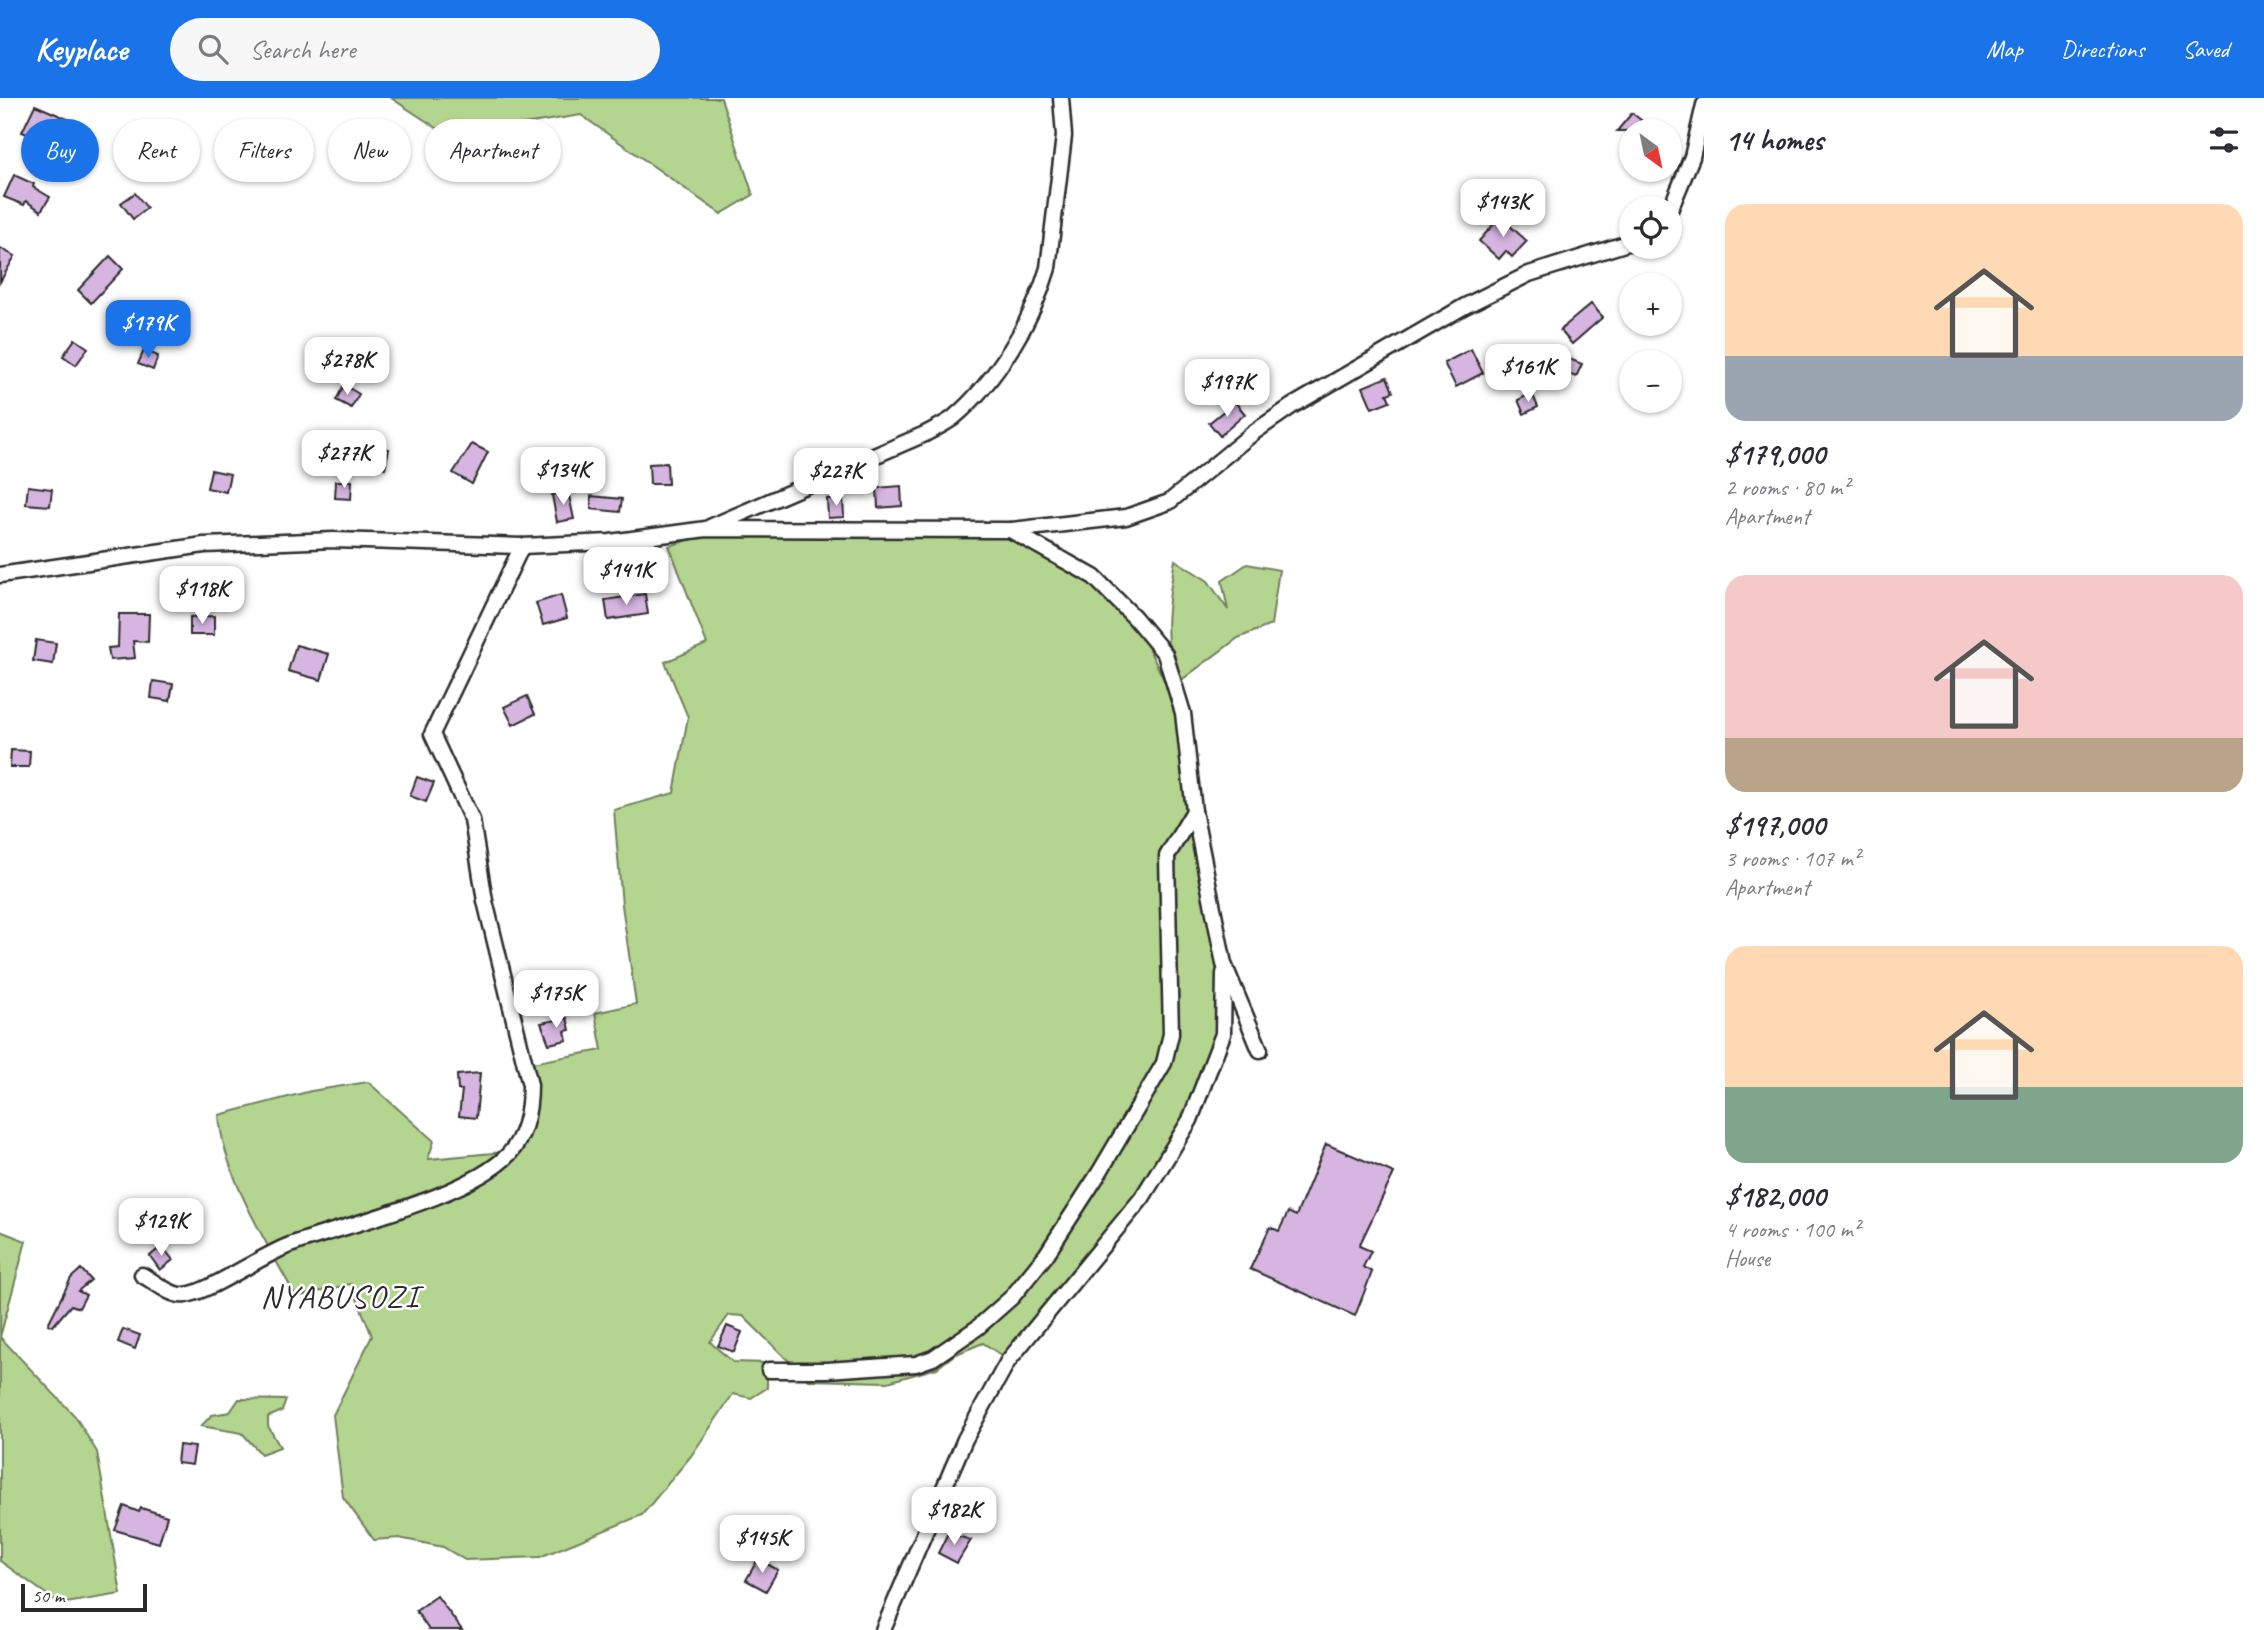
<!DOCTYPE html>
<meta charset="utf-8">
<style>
:root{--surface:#fff;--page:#f7f7f7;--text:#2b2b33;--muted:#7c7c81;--accent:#1a73e8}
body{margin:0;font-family:Caveat,sans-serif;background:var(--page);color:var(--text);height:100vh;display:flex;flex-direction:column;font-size:26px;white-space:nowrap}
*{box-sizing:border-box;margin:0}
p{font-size:23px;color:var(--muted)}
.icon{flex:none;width:38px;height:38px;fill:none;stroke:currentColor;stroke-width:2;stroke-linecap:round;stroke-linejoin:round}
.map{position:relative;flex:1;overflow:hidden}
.drawer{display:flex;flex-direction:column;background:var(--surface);width:560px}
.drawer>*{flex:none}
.guide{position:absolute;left:21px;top:21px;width:665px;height:63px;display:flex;gap:14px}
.needle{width:46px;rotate:147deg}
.buttons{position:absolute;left:1619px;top:21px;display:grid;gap:14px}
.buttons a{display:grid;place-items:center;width:63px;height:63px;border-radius:50%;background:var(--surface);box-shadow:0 2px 5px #0004;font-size:35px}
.scale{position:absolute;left:21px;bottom:18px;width:126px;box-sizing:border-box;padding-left:7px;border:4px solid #2b2b2b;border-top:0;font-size:19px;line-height:24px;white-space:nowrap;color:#2b2b2b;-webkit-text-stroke:5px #fff;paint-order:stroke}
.price{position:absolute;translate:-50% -60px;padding:0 16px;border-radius:14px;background:#fff;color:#222;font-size:23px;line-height:46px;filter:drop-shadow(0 2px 4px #0008)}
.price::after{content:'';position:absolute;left:50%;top:42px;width:21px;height:16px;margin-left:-10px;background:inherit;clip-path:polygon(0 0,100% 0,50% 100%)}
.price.on{background:var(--accent);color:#fff}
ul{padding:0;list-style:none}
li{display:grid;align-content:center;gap:14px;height:371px;padding:0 21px}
li span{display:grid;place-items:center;height:217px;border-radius:21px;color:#555}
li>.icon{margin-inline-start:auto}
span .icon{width:126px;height:126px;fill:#fffc;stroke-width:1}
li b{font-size:30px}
h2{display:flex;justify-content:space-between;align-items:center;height:84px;padding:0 21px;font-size:30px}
.pill{padding:0 24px;border-radius:32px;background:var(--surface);box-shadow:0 2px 5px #0004;font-size:24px;line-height:63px}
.pill.on{background:var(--accent);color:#fff}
header{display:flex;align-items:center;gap:42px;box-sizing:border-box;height:98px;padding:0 35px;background:var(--accent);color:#fff}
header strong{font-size:33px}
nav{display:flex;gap:38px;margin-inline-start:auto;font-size:24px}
.search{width:490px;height:63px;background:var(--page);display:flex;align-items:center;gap:18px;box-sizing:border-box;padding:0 24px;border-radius:38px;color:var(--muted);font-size:26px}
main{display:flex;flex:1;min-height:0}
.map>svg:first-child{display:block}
.green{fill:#b4d58f;stroke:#70805d;stroke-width:2}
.building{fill:#d6b5e1;stroke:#2b2b2b;stroke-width:2}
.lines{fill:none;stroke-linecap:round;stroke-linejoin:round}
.minor-casing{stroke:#2b2b2b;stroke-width:19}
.minor{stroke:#fff;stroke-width:14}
.labels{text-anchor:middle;stroke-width:5;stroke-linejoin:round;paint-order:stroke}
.quarter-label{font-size:32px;letter-spacing:2px;fill:#2b2b2b;stroke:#fff}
</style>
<header>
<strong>Keyplace</strong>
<div class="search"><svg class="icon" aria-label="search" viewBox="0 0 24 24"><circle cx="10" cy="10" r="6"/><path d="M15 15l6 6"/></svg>Search here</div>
<nav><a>Map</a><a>Directions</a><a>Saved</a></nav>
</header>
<main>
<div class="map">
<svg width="1704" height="1532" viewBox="0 0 1704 1532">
<rect width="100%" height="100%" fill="#fff"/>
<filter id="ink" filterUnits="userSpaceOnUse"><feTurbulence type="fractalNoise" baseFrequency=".0143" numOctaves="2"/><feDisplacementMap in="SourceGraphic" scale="14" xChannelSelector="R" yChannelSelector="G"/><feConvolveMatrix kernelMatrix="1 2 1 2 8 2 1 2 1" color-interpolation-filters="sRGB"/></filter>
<g filter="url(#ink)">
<g class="green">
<polygon points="391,0 721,0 753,97 721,116 581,17 449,38"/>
<path d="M703,438l301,1 76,33 50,41 44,89 12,112 36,151v69l-33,87 -47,78 -135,162 -24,-16 -29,12 -17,13 -49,14 -80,-2 -65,-64 -14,-1 -19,27 23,20 34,1v25l-16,10 -18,-4 -42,62 -49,59 -102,42 -75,3 -22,-13 -44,-9 -25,2 -31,-43 -10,-82 39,-79 -21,-52 -55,13c-29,-54 -73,-122 -77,-182l92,-24 57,-9 66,59 -6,18 76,-7 20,-40 2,-48 76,-14 -7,-37 41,-9 -14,-99 -8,-95 60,-17 14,-76 -23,-55 42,-18 -38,-98z"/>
<path d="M1175,462l33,21 20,29 -6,-29 25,-17 32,6 -8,55 -33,13 -62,46c-14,-46 -9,-78 -1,-124z"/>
<polygon points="0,1133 26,1143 0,1239 75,1318 97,1354 121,1496 60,1506 0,1463"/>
<polygon points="239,1301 286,1302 282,1313 268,1319 268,1328 280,1349 261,1356 242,1335 201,1328 212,1317 230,1314"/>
</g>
<g class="building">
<polygon points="35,7 84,28 75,45 63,39 59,49 22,34"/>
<polygon points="1632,15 1655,33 1617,33"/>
<polygon points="14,77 34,86 33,89 50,99 41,113 26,103 24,107 4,99"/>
<polygon points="135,95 147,110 133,121 121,105"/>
<polygon points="1500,119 1527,143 1512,159 1506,153 1499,161 1479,143"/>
<polygon points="0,150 15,158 0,184"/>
<polygon points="110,158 123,171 91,205 78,192"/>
<polygon points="1591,206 1603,219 1572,246 1560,232"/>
<polygon points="75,241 88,250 76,267 63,258"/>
<polygon points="1471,251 1483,275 1456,289 1444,265"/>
<polygon points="144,252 158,258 153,272 138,266"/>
<polygon points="1567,260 1582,266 1576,279 1561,273"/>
<polygon points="1387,279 1393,294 1387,296 1390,303 1372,310 1363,289"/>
<polygon points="344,287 359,296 351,310 336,302"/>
<polygon points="1532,295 1538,309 1524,316 1518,302"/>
<polygon points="1235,304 1245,316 1220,338 1209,325"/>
<polygon points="472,346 488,354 472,386 453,375"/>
<polygon points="365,347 389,351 385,370 362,365"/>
<polygon points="667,365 668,386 650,386 649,366"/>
<polygon points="211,372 230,376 226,394 207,390"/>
<polygon points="336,383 352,383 351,401 335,400"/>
<polygon points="28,388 52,391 50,408 26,406"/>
<polygon points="901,388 902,408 878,410 877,390"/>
<polygon points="568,393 574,421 557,424 552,397"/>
<polygon points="591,398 622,401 620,414 591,411"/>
<polygon points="843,400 844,419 828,420 827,401"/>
<polygon points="181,487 183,502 165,503 163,488"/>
<polygon points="645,496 648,516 608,522 605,502"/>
<polygon points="561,497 567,520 543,527 536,505"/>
<polygon points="119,516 149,516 148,544 133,543 135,560 110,562 108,550 118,549"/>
<polygon points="214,518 214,537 190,537 190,519"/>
<polygon points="36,542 56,545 53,566 33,563"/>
<polygon points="296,547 329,556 321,582 288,573"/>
<polygon points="153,583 173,586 170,603 151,600"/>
<polygon points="527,598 535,616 513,627 504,609"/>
<polygon points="11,652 30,653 29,669 10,669"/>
<polygon points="417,679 434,685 426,704 410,698"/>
<polygon points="567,920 570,932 565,933 567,942 549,946 541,925"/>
<polygon points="480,975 476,1020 459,1018 462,992 458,992 457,977"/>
<polygon points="1326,1046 1394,1075 1359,1148 1371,1153 1363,1169 1372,1174 1355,1218 1250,1171 1270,1129 1279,1133 1288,1114 1296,1118"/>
<polygon points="162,1148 173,1162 160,1172 150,1158"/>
<polygon points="81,1171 91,1182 78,1193 86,1197 79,1210 71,1207 53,1228 48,1226 71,1180"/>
<polygon points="727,1228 742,1234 734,1254 718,1248"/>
<polygon points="123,1231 140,1237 135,1251 118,1244"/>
<polygon points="179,1347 195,1349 192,1367 177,1365"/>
<polygon points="124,1408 139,1414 141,1410 167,1418 159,1445 115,1432"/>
<polygon points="948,1435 971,1442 957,1465 938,1455"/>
<polygon points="758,1461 778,1472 766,1493 746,1482"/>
<polygon points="437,1498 462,1532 429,1532 416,1513"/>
</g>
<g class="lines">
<g class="minor-casing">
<g id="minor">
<polyline points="1670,112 1692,59 1704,7"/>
<path d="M710,429l215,-93c9,-5 20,-10 28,-16 43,-36 80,-98 95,-150l16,-132 -3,-38"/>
<polyline points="1012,432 1126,419 1169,404 1253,335 1292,308 1465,208 1529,176 1631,144"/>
<polyline points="0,477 204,447 334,442 522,448 610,444 706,431 1010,432 1094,479 1134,519 1165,556 1183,615 1194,713 1224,866 1260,952"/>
<path d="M142,1177c12,6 29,22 43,20 23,-2 77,-40 105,-50 58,-21 178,-48 219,-91 17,-19 21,-45 21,-69l-45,-184 -13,-81 -40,-86 90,-188"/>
<polyline points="769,1272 827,1272 916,1266 933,1260 977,1230 1012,1199 1046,1157 1099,1075 1164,965 1171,936 1167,758 1194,713"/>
<polyline points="883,1532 965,1341 1008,1263 1142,1100 1190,1022 1223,936 1224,875"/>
</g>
</g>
<use href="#minor" class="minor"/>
</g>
</g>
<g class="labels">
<g class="quarter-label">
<text x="340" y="1209">NYABUSOZI</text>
</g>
</g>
</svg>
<div class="buttons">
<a><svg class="needle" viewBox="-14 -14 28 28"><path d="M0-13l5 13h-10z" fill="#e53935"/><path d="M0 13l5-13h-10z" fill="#7c7c81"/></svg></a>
<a><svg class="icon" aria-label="locate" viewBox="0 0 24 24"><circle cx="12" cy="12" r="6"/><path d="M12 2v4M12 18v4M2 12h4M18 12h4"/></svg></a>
<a>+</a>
<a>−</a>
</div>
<div class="scale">50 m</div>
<b class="price" style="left:1503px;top:141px">$143K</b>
<b class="price on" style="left:148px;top:262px">$179K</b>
<b class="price" style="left:347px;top:299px">$278K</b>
<b class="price" style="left:1528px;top:306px">$161K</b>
<b class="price" style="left:1227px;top:321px">$197K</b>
<b class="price" style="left:344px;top:392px">$277K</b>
<b class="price" style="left:563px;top:409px">$134K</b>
<b class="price" style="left:836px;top:410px">$227K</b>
<b class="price" style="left:626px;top:509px">$141K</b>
<b class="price" style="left:202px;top:528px">$118K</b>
<b class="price" style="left:556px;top:932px">$175K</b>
<b class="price" style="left:161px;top:1160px">$129K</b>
<b class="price" style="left:954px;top:1449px">$182K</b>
<b class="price" style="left:762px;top:1477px">$145K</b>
<div class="guide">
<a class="pill on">Buy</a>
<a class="pill">Rent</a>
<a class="pill">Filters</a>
<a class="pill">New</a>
<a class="pill">Apartment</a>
</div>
</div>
<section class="drawer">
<h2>14 homes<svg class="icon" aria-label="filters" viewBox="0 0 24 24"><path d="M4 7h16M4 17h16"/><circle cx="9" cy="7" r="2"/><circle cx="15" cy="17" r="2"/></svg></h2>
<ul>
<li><span style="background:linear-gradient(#ffd9b3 70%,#9aa5b1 0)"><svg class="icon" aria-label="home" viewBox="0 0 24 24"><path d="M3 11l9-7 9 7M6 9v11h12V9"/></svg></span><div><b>$179,000</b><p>2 rooms · 80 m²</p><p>Apartment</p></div></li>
<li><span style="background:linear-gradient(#f6c9c9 75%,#b9a48a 0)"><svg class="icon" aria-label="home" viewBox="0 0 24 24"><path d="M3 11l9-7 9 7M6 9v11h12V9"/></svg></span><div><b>$197,000</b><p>3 rooms · 107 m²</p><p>Apartment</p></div></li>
<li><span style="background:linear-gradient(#ffd9b3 65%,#7fa58c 0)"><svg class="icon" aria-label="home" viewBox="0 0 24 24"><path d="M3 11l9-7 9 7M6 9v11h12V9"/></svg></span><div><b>$182,000</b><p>4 rooms · 100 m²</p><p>House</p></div></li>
</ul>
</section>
</main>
